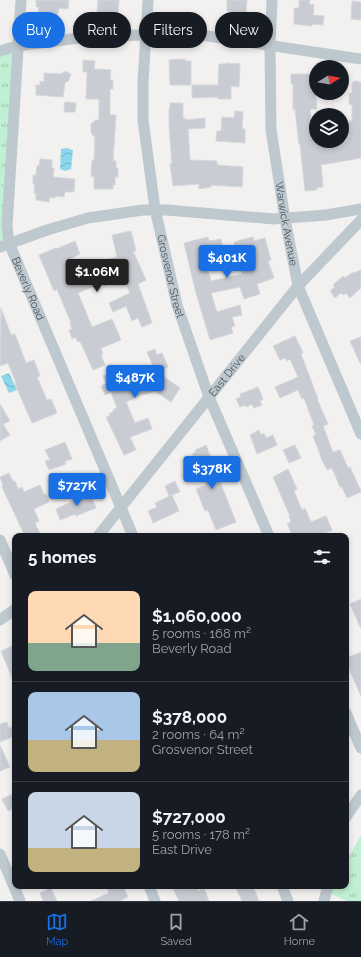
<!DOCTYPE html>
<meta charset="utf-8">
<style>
:root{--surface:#171b24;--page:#242831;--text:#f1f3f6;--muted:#9ea1a6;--line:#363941;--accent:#1970e4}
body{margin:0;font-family:Raleway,sans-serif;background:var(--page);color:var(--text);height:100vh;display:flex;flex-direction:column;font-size:15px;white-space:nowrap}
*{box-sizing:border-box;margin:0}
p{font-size:13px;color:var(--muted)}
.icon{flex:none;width:22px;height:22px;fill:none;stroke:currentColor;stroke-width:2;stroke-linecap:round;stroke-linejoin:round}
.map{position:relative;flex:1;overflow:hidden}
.panel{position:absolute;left:12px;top:533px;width:337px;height:356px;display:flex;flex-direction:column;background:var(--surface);border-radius:8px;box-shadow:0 2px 6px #0003}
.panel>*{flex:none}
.hud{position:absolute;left:12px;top:12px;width:337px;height:36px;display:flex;gap:8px}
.needle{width:26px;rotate:79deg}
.controls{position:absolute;left:309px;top:60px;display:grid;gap:8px}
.controls a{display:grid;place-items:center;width:40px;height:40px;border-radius:50%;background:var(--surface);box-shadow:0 2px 6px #0003;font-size:20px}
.price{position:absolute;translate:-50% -34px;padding:0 9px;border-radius:4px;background:var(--accent);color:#fff;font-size:13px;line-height:26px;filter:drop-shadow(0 1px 2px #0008)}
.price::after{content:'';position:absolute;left:50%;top:24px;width:12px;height:9px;margin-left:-6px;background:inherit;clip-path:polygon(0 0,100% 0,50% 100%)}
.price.on{background:#222;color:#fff}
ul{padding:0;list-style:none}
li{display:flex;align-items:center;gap:12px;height:100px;padding:0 16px}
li+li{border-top:1px solid var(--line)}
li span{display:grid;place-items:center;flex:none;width:112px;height:80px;border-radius:8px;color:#555}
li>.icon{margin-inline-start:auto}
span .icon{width:48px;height:48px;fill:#fffc;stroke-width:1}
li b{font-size:17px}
h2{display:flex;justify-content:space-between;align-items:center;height:48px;padding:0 16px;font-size:17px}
.tag{padding:0 14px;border-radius:18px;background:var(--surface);box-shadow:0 2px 6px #0003;font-size:14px;line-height:36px}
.tag.on{background:var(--accent);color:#fff}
.menu{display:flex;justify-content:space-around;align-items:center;height:56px;border-top:1px solid var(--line);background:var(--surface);font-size:11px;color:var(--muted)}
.menu a{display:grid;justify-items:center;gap:2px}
.menu .on{color:var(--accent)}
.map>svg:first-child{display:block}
.park{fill:url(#park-tufts)}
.water{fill:url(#water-waves)}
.building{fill:#caccd3;stroke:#d4d7dc}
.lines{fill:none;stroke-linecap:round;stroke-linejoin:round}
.street{stroke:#bec8cf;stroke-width:11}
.labels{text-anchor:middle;stroke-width:3;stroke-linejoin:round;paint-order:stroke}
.street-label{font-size:11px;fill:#48535e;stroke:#fff}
</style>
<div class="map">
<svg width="361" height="901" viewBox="0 0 361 901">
<defs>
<pattern id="park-tufts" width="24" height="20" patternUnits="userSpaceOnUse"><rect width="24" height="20" fill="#c0f0d3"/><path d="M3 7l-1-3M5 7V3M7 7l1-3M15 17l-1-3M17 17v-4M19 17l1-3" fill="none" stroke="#9ec5ae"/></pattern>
<pattern id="water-waves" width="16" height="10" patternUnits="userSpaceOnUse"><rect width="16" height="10" fill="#8dd7ec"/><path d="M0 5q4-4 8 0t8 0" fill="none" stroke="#75b1c2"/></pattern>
</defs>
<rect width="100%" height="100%" fill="#f3f0f0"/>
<g class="park">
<polygon points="16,47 6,244 0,247 0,52"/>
<polygon points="361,835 361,901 347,901 329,893 333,886 346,886 346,862"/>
</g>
<g class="water">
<polygon points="67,148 73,150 71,169 65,171 60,169 61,149"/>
<polygon points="9,373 17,390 9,393 1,376"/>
</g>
<g class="building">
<polygon points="36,0 69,0 68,9 59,8 56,24 48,24 48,19 38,17 39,7 36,7"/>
<polygon points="98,0 119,0 118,14 97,12"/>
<polygon points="227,0 247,0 246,13 243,12 243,17 230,16 230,11 227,11"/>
<polygon points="299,0 310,0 309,4 314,5 313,15 324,16 323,25 312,24 312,26 294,24 294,8 299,8"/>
<polygon points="352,1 361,2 361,20 351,19"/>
<polygon points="185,59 185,61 191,61 191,85 170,85 169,60"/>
<polygon points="83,60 95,61 94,69 111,70 110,80 113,80 113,89 110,89 110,115 116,115 113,161 116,161 116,168 118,169 118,177 115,177 115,185 113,185 113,189 94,189 94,177 91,176 92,160 94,160 95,136 93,136 91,132 91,124 96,120 99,120 99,99 86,99 87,72 83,72"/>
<polygon points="226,63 240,64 239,87 231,86 231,99 218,99 218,97 192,98 192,85 218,85 219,64 226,64"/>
<polygon points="65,71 71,74 69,80 65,83 63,97 36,95 36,85 40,85 40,81 44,82 44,73 61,74"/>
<polygon points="291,74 314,74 317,109 310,109 313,141 347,141 346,130 349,130 349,121 352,121 352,105 349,104 349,93 352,93 352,84 354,81 358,81 361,83 361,158 321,165 323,187 317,188 317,190 305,191 300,144 299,144 295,109 293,110 293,84 291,84"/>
<polygon points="65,102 76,103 75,112 64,112"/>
<polygon points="170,103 183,103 183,118 185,118 185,120 205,118 205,128 188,129 190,160 217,161 217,165 243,167 242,187 211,185 211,187 199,189 199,184 173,186 170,164 172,163 169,126 169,108 170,108"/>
<polygon points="235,111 243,112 242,129 245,129 245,143 216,141 217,131 221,131 222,117 234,118"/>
<polygon points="40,159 52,160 52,168 54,168 53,177 75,179 74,192 65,192 64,197 55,196 55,198 50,197 49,202 36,200 36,193 34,193 35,184 33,184 33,175 36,175 37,166 39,166"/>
<polygon points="131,231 136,251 133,251 146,280 138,284 152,323 142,327 138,318 132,321 126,306 113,312 109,303 130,293 123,278 104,286 103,283 78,293 92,327 112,319 121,340 101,348 103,354 101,355 105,365 93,370 80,341 78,342 75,337 72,339 69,330 72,329 70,323 71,323 57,289 54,291 39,255 56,248 56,249 75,241 80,254 70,259 80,283 97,276 94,263 117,257 112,235"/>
<polygon points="208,237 209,241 221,239 223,250 204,254 211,281 242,274 234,242 253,237 254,241 265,238 271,260 268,261 274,278 257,284 260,294 244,299 240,287 211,293 217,312 240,305 242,315 232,317 235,326 231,327 233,333 210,340 196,293 184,243"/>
<polygon points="361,270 361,288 350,298 346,293 343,295 341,293 335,298 330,291 335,287 333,285 343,276 345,278 353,272 354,273"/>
<polygon points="1,308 11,335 15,334 26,363 34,360 40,376 37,377 47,400 51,399 57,413 32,423 15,384 16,383 8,363 0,366"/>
<polygon points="295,336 303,353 301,354 318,399 317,399 328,424 323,426 333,452 340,450 348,468 350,467 361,491 361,492 347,498 342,487 340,487 332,468 327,470 322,460 313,436 316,435 312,426 314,425 304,398 302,399 298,390 280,398 275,387 298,377 290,359 287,361 285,358 280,360 273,346"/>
<polygon points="361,337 361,365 350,341"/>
<polygon points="155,349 157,355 162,353 168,367 157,372 180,388 171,402 155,391 143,395 143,394 126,402 135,423 148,418 152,429 130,437 136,450 124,455 106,417 110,416 109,414 114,411 113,410 117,408 111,392 105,395 101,386 106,383 103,376 121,368 128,382 155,371 147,352"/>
<polygon points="258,387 263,399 260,401 262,405 254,408 252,404 246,407 245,405 240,407 236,399 241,397 240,394"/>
<polygon points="0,404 10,421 3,424 10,435 0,441"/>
<polygon points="259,430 261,435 264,433 266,438 273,435 277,445 257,454 250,435"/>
<polygon points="65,442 72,459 65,461 66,464 49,470 45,461 50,460 45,450"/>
<polygon points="206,445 213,463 211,464 218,480 219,479 236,522 216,530 208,510 205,511 196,489 206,485 199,469 192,472 187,460 194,457 192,454 196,452 195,450"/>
<polygon points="295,445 301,458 289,463 283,450"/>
<polygon points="288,469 297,489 294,491 302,510 305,508 311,522 326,516 332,530 318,536 293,536 287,524 291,522 289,516 290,516 273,477"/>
<polygon points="9,473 13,482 15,481 18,489 22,487 24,492 40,485 44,494 46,494 49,502 34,509 39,521 35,523 41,536 25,536 2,487 3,486 0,477"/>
<polygon points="175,481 180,492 169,496 165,486"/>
<polygon points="90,493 96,508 76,516 75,514 60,520 56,509"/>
<polygon points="172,495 179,511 153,523 148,511 157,507 155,503"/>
<polygon points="361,599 361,629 350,604"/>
<polygon points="15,645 15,685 1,651"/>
<polygon points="361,652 361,696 346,662 346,658"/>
<polygon points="7,722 9,728 15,725 15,736 0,742 0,724"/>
<polygon points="0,745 10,767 0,771"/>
<polygon points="15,793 15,808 8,811 2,799"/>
<polygon points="106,886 123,886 128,897 119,901 91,901 109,893"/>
<polygon points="172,886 196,886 198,891 204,888 209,901 179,901"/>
<polygon points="235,886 253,886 259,901 242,901"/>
<polygon points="51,888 57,901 43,901 40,893"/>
</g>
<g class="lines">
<g class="street">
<path id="s1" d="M21,0l-14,226 2,17 124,293"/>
<path id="s2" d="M148,0l-5,82v38l12,89 22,96 32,92 60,139"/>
<path id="s3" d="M272,0l-2,45 1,85 14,89 13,67 63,148"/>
<polyline points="0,51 17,46 87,37 168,34 201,35 361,59"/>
<polyline points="0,247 47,230 88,218 143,210 167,210 274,219 326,215 361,209"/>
<path id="s4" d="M98,536l200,-250 63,-66"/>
<polyline points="0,540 15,575"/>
<polyline points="0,620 15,609"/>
<polyline points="346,713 361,748"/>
<polyline points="346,817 361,795"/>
<polyline points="0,854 20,901"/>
<polyline points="149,886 155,901"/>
<polyline points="282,886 288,901"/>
<polyline points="324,901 328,886"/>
</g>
</g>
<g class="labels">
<g class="street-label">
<text dy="4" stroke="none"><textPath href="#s3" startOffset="225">Warwick Avenue</textPath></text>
<text dy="4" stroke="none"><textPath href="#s2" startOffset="279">Grosvenor Street</textPath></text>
<text dy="4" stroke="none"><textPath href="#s1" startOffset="293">Beverly Road</textPath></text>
<text dy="4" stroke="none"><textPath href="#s4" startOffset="206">East Drive</textPath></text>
</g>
</g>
</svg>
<div class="controls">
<a><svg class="needle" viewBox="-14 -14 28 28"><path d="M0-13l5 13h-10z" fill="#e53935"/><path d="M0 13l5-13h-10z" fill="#9ea1a6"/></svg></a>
<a><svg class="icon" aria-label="layers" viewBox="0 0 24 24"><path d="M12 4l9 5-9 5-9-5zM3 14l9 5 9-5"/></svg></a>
</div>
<b class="price" style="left:227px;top:279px">$401K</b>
<b class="price on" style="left:97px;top:293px">$1.06M</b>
<b class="price" style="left:135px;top:399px">$487K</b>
<b class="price" style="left:212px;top:490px">$378K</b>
<b class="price" style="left:77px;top:507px">$727K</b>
<div class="hud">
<a class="tag on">Buy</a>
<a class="tag">Rent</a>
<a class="tag">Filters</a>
<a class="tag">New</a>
</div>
<section class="panel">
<h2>5 homes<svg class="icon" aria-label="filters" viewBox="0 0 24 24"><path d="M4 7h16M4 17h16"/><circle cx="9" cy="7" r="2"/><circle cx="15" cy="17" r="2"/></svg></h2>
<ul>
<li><span style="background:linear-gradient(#ffd9b3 65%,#7fa58c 0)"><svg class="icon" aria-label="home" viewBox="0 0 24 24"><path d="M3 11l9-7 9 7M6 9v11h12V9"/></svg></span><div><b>$1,060,000</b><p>5 rooms · 168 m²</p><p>Beverly Road</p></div></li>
<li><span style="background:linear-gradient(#a9c7e8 60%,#c2b280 0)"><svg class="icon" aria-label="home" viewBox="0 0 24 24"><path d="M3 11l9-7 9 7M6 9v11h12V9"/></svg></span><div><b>$378,000</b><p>2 rooms · 64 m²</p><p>Grosvenor Street</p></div></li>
<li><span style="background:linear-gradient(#c9d6e8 70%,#c2b280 0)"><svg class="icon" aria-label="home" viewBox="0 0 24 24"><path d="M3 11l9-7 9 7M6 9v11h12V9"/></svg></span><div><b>$727,000</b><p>5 rooms · 178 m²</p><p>East Drive</p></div></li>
</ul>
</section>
</div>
<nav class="menu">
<a class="on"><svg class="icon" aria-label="map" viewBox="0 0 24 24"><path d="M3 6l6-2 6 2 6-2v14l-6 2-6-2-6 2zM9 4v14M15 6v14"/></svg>Map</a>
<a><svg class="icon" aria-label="saved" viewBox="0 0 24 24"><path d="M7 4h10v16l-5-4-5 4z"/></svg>Saved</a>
<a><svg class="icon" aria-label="home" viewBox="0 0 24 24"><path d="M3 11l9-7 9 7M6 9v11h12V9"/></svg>Home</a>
</nav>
